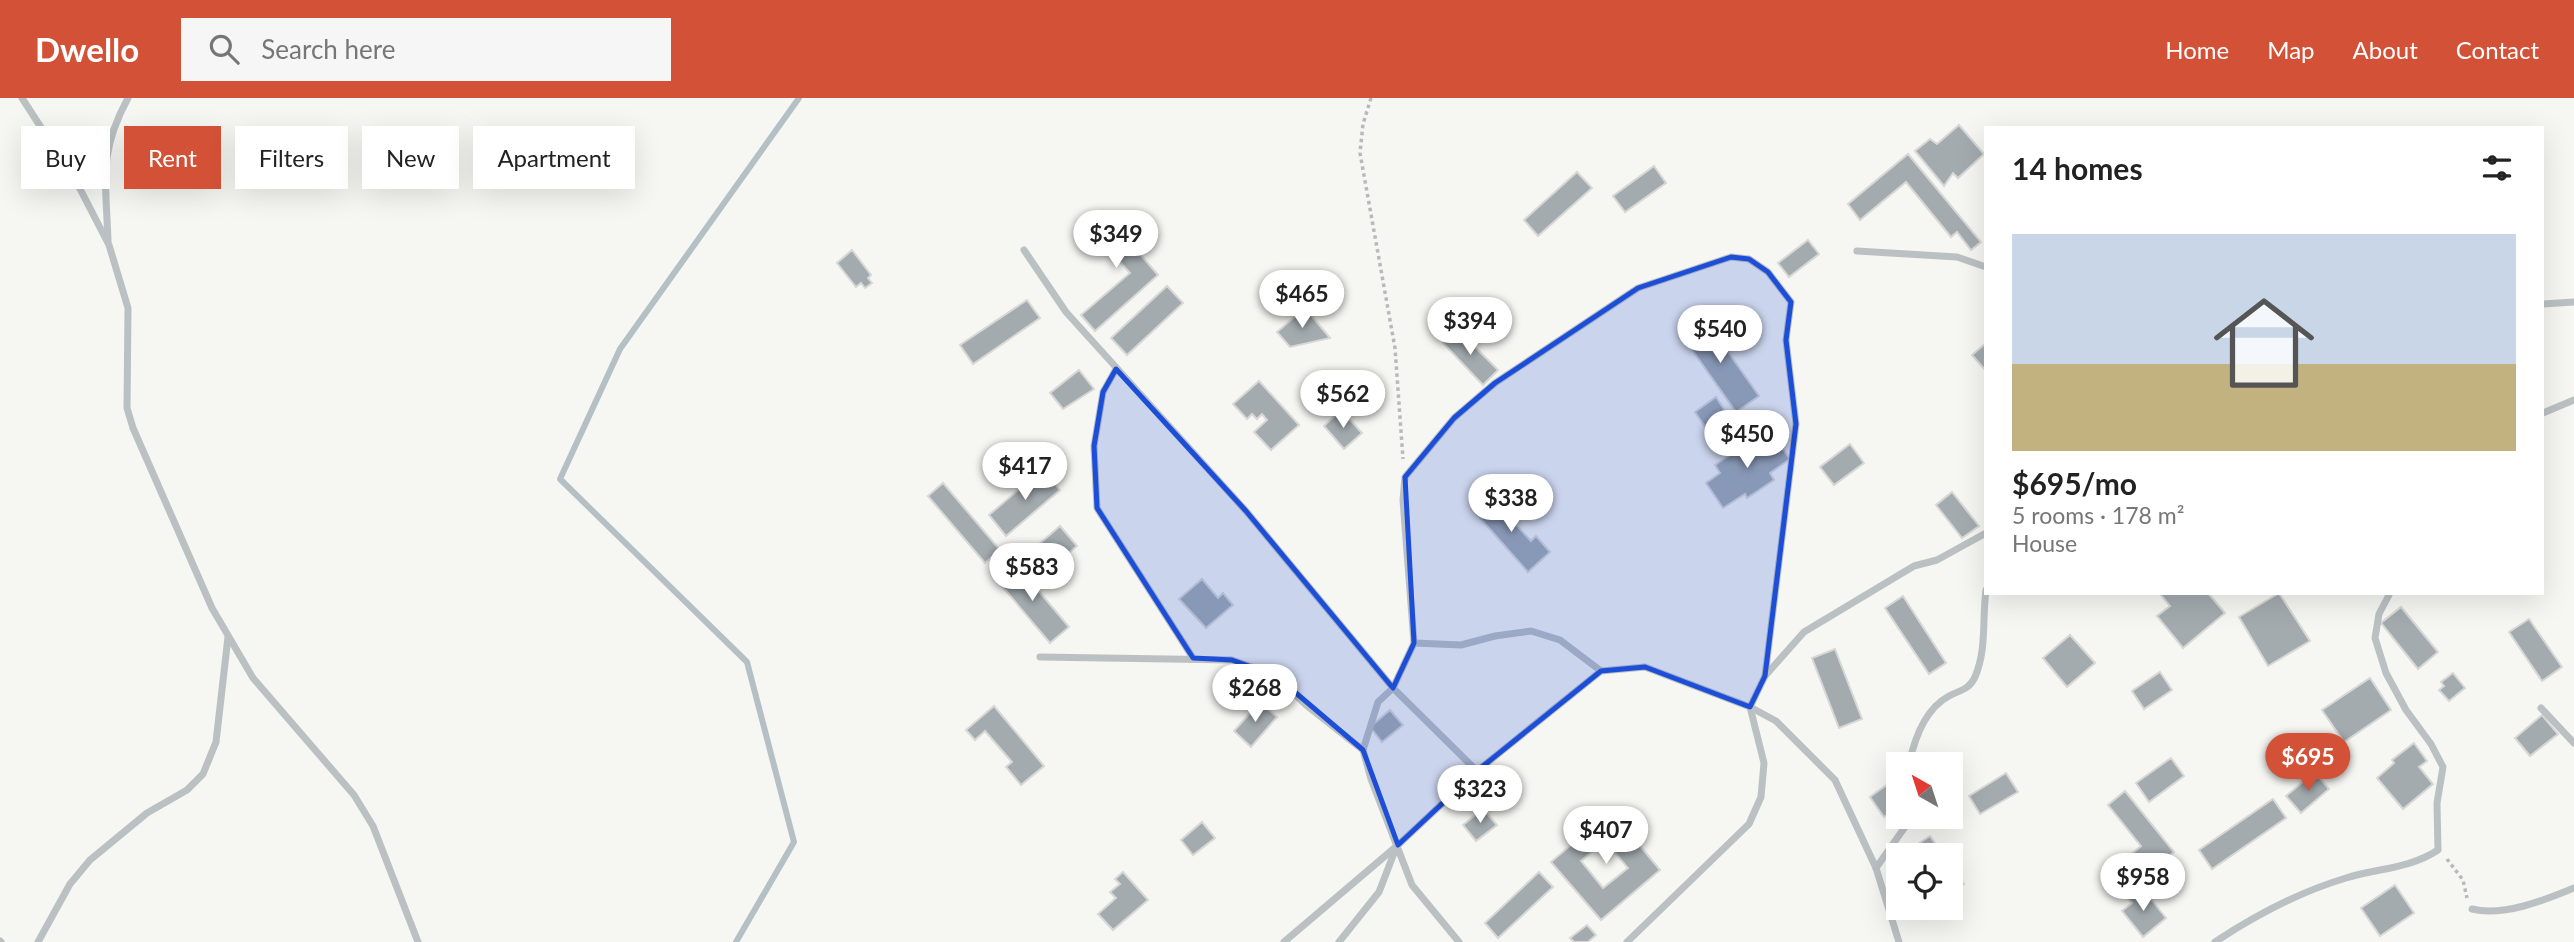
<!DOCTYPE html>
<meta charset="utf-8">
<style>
:root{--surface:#fff;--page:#f6f6f6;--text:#222;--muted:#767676;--accent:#d35136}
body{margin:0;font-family:Lato,sans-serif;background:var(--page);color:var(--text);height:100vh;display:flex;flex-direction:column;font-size:26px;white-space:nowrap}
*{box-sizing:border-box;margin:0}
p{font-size:23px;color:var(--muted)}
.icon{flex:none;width:38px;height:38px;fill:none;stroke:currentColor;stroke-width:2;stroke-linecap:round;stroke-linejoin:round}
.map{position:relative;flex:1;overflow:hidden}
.drawer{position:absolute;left:1984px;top:28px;width:560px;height:469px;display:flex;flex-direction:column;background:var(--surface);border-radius:0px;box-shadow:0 7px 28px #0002}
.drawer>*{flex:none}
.guide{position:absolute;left:21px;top:28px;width:665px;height:63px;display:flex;gap:14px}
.needle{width:46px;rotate:321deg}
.tools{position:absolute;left:1886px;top:654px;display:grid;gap:14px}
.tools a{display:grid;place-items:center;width:77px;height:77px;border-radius:0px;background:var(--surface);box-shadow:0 7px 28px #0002;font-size:35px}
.price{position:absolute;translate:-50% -60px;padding:0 16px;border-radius:24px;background:#fff;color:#222;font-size:23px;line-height:46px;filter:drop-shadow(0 2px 4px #0008)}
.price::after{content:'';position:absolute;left:50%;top:42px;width:21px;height:16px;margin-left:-10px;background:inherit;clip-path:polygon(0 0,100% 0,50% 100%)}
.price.selected{background:var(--accent);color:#fff}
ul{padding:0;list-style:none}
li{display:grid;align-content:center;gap:14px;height:371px;padding:0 28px}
li span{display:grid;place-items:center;height:217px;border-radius:0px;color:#555}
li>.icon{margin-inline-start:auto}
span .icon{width:126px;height:126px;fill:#fffc;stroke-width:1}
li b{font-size:30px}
h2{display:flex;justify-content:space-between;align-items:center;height:84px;padding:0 28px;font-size:30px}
.pill{padding:0 24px;border-radius:0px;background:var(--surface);box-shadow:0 7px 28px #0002;font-size:24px;line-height:63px}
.pill.selected{background:var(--accent);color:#fff}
header{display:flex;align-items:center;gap:42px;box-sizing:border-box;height:98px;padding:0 35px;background:var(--accent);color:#fff}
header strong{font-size:33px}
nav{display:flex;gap:38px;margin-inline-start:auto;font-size:24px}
.search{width:490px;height:63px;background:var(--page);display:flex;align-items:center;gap:18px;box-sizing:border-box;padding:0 24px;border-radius:0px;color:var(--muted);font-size:26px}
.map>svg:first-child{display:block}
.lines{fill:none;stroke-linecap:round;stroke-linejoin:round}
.stream{stroke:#b4c0c4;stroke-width:6}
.building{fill:#a3abaf;stroke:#d7d7d6;stroke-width:2;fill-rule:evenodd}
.path{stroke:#b6babc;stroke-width:3.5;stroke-dasharray:3.5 3.5;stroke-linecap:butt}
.street{stroke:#bbc0c3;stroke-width:7}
.marked{fill:#1d4ed8;fill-opacity:0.2;stroke:#1d4ed8;stroke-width:5;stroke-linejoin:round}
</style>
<header>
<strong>Dwello</strong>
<div class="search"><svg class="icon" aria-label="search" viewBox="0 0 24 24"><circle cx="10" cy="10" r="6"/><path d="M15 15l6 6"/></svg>Search here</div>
<nav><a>Home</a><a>Map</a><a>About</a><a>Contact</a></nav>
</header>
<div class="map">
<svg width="2574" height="844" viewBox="0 0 2574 844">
<rect width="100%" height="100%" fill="#f6f6f3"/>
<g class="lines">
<polyline class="stream" points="736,844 794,744 747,564 560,381 620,251 799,0"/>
</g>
<g class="building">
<polygon points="1959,27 1984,56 1958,80 1953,75 1944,88 1915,53 1930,41 1937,46"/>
<polygon points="1908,56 1981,144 1971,152 1957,134 1951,139 1906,84 1860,122 1848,106"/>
<polygon points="1654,68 1666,85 1625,114 1613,98"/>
<polygon points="1577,74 1592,90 1538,138 1524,122"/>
<polygon points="1103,113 1158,177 1095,233 1081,217 1130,175 1101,143 1092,150 1078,134"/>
<polygon points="1808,142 1819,156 1789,179 1778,165"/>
<polygon points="852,152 871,177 868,180 872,185 865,190 861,185 856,189 837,165"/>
<polygon points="1167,188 1183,205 1127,257 1111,240"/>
<polygon points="1027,202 1040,220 973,266 960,247"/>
<polygon points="1305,210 1330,240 1290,249 1277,234"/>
<polygon points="1704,220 1759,298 1736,314 1681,236"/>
<polygon points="1457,231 1498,272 1483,287 1443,245"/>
<polygon points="1986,245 1986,273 1972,257"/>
<polygon points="1079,272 1094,291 1063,311 1050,295"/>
<polygon points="1259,283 1299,327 1271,352 1254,334 1267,322 1262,316 1257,321 1252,316 1247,321 1233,306"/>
<polygon points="1716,299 1727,316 1706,330 1695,314"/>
<polygon points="1341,312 1362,335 1344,351 1324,328"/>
<polygon points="1771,334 1790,361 1770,375 1774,382 1747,400 1745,396 1723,410 1706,385 1720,375 1715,367 1750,344 1752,347"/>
<polygon points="1850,346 1864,365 1834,387 1820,369"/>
<polygon points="1043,371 1060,392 1006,438 989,417"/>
<polygon points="943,385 1000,452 985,465 928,398"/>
<polygon points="1952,394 1979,428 1962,440 1936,407"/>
<polygon points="1488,397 1531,443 1536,438 1550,454 1528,474 1472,411"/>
<polygon points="1060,428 1077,448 1041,479 1024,459"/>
<polygon points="1015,465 1069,529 1050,545 996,481"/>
<polygon points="1202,481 1218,500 1223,495 1233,507 1206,530 1179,501"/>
<polygon points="2208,495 2225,515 2183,550 2157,518 2170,508 2160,496"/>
<polygon points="2279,495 2310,543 2268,568 2239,519"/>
<polygon points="1903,498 1946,565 1929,576 1885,510"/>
<polygon points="2401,509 2438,554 2418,571 2381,525"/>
<polygon points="2529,521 2562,569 2542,583 2509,534"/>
<polygon points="2070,537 2095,565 2067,589 2043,560"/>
<polygon points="1835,551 1862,621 1839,630 1812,560"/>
<polygon points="2160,574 2172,592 2144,611 2132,593"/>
<polygon points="2453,575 2465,590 2449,603 2439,592 2444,588 2441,584"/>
<polygon points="2370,580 2391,612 2344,644 2322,612"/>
<polygon points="1260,604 1277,619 1251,649 1234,633"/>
<polygon points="994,608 1044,668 1021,687 1006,669 1012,664 985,633 975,642 966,632"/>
<polygon points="1390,612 1403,627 1382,644 1370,629"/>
<polygon points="2542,617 2558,636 2530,658 2515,640"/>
<polygon points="2414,645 2427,663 2419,669 2433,686 2403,711 2377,680 2394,665 2392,662"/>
<polygon points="2171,660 2184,678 2149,704 2136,685"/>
<polygon points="2315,674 2329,691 2301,715 2286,698"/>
<polygon points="2006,675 2018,694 1980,716 1969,698"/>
<polygon points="1888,686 1899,702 1899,708 1884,719 1870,699"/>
<polygon points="2125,693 2174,754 2143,778 2128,759 2141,748 2108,707"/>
<polygon points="2273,701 2286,720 2212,771 2199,752"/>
<polygon points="1483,711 1497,727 1476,743 1463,727"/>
<path d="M1611,713l49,59 -59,50 -50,-58zM1605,743l23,27 -25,20 -22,-27z"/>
<polygon points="1202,724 1215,740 1193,757 1181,742"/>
<polygon points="1930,738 1944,758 1918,758 1912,750"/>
<polygon points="1951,769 1964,786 1951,795"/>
<polygon points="1123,774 1148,802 1113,832 1098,816 1116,800 1110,794 1120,786 1115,781"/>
<polygon points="1539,774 1553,789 1498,840 1485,825"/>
<polygon points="2395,787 2414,815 2380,838 2361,810"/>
<polygon points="2142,790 2166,820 2143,839 2122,813 2132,805 2128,801"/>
<polygon points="1587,827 1596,837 1588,844 1574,844 1570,840"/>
</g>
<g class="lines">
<g class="path">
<polyline points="1371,0 1363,26 1360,55 1395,250 1403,361"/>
<polyline points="2447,761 2463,782 2467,800"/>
</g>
<g class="street">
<polyline points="22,0 77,85 109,147 128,210 127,310 133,330 212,510 253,580 354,697 373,728 418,844"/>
<path d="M108,143c-2,-60 -10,-88 20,-143"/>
<polyline points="1024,152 1066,214 1246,413 1393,590 1477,673 1601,573 1645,569 1750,609 1776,623 1835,682 1876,770 1899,844"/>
<polyline points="1857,153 1957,159 1986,169"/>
<polyline points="2543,206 2574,204"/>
<polyline points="1116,271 1103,294 1094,348 1097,410 1193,560"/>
<polyline points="2543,315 2574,302"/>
<polyline points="1414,545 1461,547 1495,538 1531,533 1560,542 1601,573"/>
<polyline points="1040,559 1232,562 1276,578 1306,607 1363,652"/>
<polyline points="2541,610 2574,645"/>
<path d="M1909,667c5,-25 16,-56 40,-69 11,-6 20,-6 26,-19 12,-28 7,-58 11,-87"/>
<polyline points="1876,770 1912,719"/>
<path d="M2472,811c31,8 73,-9 102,-21"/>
<polyline points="0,843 1,844"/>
<polyline points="38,844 70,786 90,762 147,715 187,692 203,676 216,644 228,539"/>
<polyline points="1284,844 1398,747 1477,673"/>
<polyline points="1339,844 1379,794 1396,750"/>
<polyline points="1459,844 1412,787 1371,681 1363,652 1378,604 1393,590 1414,545 1403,402 1405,379 1454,320 1495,285 1638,190 1731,159 1749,161 1768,174 1791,204 1786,242 1796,326 1765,578"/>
<polyline points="1627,844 1749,726 1761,699 1764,665 1750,609 1765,578 1804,534 1914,468 1937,462 1986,435"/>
<path d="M2215,844c41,-27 84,-50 131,-64 32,-10 63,-9 92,-28l-1,-47 6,-36 -12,-23 -25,-34 -20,-37 -11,-35 4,-24 11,-21"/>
</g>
</g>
<path class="marked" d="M1731,159l18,2 19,13 23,30 -5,38 10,84 -31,252 -15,31 -105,-40 -44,4 -124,100 -79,74 -35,-95 -87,-74 -44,-16 -39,-2 -96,-150 -3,-62 9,-54 13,-23 130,142 147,177 21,-45 -9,-166 49,-59 41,-35 143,-95z"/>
</svg>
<div class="tools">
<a><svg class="needle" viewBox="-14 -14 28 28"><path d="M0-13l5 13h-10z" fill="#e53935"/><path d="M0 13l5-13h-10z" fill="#767676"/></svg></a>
<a><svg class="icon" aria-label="locate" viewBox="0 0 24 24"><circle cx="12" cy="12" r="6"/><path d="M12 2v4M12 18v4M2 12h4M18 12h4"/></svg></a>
</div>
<b class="price" style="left:1116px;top:172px">$349</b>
<b class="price" style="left:1302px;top:232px">$465</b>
<b class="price" style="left:1470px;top:259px">$394</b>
<b class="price" style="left:1720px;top:267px">$540</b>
<b class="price" style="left:1343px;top:332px">$562</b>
<b class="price" style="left:1747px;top:372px">$450</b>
<b class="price" style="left:1025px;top:404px">$417</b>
<b class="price" style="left:1511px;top:436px">$338</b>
<b class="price" style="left:1032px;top:505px">$583</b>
<b class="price" style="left:1255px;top:626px">$268</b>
<b class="price selected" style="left:2308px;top:695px">$695</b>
<b class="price" style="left:1480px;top:727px">$323</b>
<b class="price" style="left:1606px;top:768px">$407</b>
<b class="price" style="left:2143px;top:815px">$958</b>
<div class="guide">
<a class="pill">Buy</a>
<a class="pill selected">Rent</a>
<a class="pill">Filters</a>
<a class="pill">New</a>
<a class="pill">Apartment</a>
</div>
<section class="drawer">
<h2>14 homes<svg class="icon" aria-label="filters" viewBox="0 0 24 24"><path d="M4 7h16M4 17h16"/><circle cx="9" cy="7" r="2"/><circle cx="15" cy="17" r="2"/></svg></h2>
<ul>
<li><span style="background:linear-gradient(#c9d6e8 60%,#c2b280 0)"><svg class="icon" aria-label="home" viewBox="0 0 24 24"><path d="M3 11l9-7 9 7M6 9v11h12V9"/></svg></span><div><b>$695/mo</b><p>5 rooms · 178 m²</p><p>House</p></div></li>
</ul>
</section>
</div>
